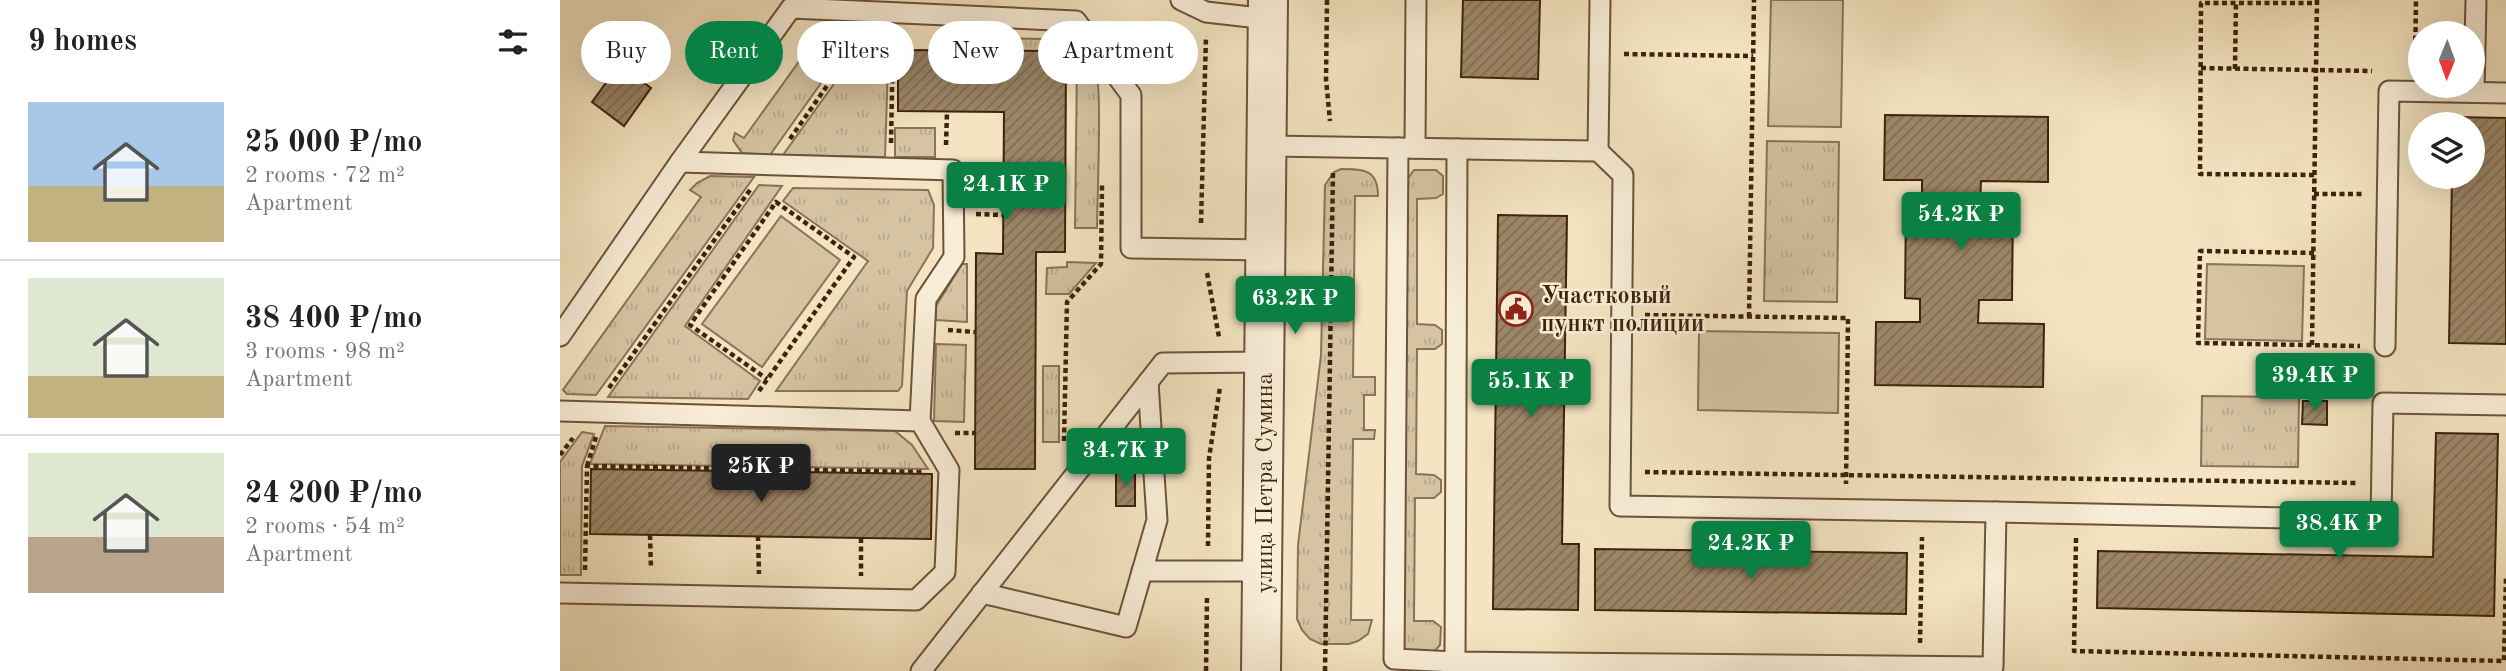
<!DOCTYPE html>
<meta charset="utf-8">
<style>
:root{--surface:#fff;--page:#f6f6f6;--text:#222;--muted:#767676;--line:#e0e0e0;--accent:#0b8043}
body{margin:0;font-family:"Old Standard TT",serif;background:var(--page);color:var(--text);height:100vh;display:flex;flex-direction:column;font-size:26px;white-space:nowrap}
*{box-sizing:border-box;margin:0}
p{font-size:23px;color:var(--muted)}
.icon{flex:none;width:38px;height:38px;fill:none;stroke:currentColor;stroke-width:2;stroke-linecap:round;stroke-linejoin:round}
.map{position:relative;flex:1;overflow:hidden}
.panel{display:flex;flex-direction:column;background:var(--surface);width:560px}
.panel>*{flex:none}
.banner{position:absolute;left:21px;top:21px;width:665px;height:63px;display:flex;gap:14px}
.needle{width:46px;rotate:181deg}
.tools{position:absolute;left:1848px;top:21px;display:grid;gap:14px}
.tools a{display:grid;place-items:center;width:77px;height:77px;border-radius:50%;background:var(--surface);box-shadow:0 7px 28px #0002;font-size:35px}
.price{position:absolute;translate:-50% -60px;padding:0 16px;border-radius:7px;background:var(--accent);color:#fff;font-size:23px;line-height:46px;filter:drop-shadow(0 2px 4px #0008)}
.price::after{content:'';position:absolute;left:50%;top:42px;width:21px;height:16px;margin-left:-10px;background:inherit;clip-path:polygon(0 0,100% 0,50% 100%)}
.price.on{background:#222;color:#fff}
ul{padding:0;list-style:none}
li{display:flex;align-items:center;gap:21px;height:175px;padding:0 28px}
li+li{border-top:2px solid var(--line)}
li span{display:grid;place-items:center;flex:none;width:196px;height:140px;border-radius:0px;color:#555}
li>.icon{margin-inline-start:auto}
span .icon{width:84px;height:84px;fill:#fffc;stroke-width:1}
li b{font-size:30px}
h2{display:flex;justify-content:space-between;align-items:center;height:84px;padding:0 28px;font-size:30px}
.chip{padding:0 24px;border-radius:32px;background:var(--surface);box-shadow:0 7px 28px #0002;font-size:24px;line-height:63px}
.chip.on{background:var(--accent);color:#fff}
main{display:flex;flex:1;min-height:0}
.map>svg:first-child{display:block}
.grass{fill:url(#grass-tufts);stroke:#8a7356;stroke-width:2}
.pitch{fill:#d5c3a2;stroke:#8a7356;stroke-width:2}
.building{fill:url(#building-hatch);stroke:#3e230a;stroke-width:2}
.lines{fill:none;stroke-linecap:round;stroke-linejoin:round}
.lane-casing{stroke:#6c5338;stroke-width:23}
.street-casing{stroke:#6c5338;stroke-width:42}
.path{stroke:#3e230a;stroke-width:4.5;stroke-dasharray:5 3.5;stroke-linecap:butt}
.lane{stroke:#f8edd7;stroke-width:19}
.street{stroke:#f8edd7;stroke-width:38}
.labels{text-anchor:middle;stroke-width:5;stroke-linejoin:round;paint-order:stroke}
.poi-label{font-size:24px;font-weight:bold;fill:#3e230a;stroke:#f8edd7;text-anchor:start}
.street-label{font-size:24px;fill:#3e230a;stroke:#f8edd7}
</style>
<main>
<section class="panel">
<h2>9 homes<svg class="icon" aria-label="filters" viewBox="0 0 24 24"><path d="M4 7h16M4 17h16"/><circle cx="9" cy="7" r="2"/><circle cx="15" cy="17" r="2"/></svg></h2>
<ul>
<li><span style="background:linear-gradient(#a9c7e8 60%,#c2b280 0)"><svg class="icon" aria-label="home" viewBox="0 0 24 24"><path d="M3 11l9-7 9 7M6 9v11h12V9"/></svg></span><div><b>25 000 ₽/mo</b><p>2 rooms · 72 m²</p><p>Apartment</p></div></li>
<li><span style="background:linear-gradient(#dfe7d0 70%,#c2b280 0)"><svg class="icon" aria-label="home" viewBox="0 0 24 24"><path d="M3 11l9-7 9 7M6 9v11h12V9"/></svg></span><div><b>38 400 ₽/mo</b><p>3 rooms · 98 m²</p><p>Apartment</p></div></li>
<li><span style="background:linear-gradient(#dfe7d0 60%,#b9a48a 0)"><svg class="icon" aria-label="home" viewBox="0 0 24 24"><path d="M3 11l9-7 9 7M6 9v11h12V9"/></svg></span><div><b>24 200 ₽/mo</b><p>2 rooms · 54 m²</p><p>Apartment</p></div></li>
</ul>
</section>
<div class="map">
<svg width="1946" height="671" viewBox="0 0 1946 671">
<defs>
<pattern id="grass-tufts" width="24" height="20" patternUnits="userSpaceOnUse" patternTransform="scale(1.75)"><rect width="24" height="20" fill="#d5c3a2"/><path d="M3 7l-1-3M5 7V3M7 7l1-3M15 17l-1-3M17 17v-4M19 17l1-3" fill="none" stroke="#b8a78a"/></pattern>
<pattern id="building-hatch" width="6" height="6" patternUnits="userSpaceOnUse" patternTransform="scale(1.75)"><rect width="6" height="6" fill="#9d8769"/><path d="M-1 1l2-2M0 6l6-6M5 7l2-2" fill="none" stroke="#816e55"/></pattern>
</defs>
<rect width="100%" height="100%" fill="#f4e4c1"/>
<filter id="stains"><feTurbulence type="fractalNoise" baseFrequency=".00286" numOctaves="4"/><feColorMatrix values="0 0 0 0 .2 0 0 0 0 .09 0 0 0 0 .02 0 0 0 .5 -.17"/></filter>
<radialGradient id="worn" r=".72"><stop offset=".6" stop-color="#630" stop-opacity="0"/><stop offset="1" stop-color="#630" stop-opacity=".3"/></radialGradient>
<g class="grass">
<polygon points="263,28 300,28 210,155 182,153 173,140 175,133 184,138"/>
<polygon points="309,35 329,35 325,157 223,155"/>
<path d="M437,38l50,1c20,6 40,22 50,41 5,10 0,126 0,148h-22l2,-165 -11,-12h-70z"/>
<rect x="335" y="128" width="40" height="29"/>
<polygon points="1207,141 1279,142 1277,302 1204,301"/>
<path d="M781,169c22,0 37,0 37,27h-23l-2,181h22v18h-11v35h11l-1,9h-21l-2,181h21l-4,14 -10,7 -9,3h-28l-11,-5 -8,-9 -5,-11 1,-74 23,-190 4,-170 9,-13z"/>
<polygon points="854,170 876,170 883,176 883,194 876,198 857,199 857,324 875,325 882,330 882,344 875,349 857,349 856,474 874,475 881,480 881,492 874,498 855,498 854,621 873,621 881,627 880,645 873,653 851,653 841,646 844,184"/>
<polygon points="150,176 194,177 36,395 7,394 3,390 141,197 130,190 137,183"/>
<polygon points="199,185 222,186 125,326 200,381 188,399 48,397"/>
<polygon points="233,188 368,190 374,205 373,248 347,291 342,386 338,391 216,391 308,261 223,201"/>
<polygon points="507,262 536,263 509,294 486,294 487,268 507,267"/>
<polygon points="402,264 407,264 407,322 376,320 376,306"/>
<polygon points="376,344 406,345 404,422 374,421"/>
<rect x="483" y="366" width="16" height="76"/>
<polygon points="1642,396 1739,397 1738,467 1641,466"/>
<polygon points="45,426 335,431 352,445 368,469 30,464"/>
<polygon points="22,432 34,434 22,466 21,575 0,575 0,462"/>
</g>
<g class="pitch">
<polygon points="1211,0 1283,0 1281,127 1208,126"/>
<polygon points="221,216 280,260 202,367 142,324"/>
<polygon points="1647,264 1744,266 1742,341 1645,339"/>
<polygon points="1139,331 1279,333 1278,413 1138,410"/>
</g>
<g class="building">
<polygon points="903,0 980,0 978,79 901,77"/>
<polygon points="338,50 506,51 505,252 476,252 475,469 415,469 416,253 443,254 444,112 338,111"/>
<polygon points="59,65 91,88 64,126 32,102"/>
<polygon points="1325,115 1488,117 1488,182 1421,181 1420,204 1453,204 1452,300 1419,300 1418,323 1484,324 1483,387 1315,385 1316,322 1360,322 1360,299 1345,298 1346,203 1362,203 1362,180 1324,180"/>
<polygon points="1894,117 1946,118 1946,344 1889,343 1892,177 1913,177 1913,124 1893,124"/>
<polygon points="938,215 1007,216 1002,544 1019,544 1018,610 933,609"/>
<polygon points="1743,401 1767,401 1767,425 1742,424"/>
<polygon points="1876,433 1938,434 1934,616 1537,608 1538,551 1873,557"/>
<polygon points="31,469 372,474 371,539 30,534"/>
<rect x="556" y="470" width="19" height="36"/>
<polygon points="1035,549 1347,553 1346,614 1035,610"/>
</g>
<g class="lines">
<g class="lane-casing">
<g id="lane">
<polyline points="621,0 646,12 708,19"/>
<polyline points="1914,92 1916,0"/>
<polyline points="706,146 1038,151 1063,175 1060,506 1436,512"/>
<polyline points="838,148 834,659 895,662 1433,667 1436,512 1821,520 1823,403 1946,405"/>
<polyline points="855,148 856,0"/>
<polyline points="1038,151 1040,0"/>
<polyline points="0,336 120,162 231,8 516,21 571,95 571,248 705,250"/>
<polyline points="1825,346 1829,91 1946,93"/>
<polyline points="0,411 360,421"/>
<polyline points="582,571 704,571"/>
<polyline points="0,593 356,600 385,572 389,470 360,421 366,299 394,257 393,170 120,162"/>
<polyline points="422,593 566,627 597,520 588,382"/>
<polyline points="895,662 897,149"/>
<polyline points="361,671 603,363 705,362"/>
</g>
</g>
<g class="street-casing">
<polyline id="street" points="701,671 708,0"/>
</g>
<g class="path">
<polyline points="767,0 766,79 770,121"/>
<polyline points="1752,3 1641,3 1640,174 1755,175"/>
<polyline points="1064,54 1193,56"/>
<polyline points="1855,66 1856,0"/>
<polyline points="1641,68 1812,71"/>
<polyline points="1675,69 1676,1"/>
<polyline points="230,139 301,37"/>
<polyline points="331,143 333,36"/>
<polyline points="386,145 387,111"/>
<polyline points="1754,194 1803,194"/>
<polyline points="416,214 443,215"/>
<polyline points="641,223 646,36"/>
<polyline points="1754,253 1640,251 1638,343 1800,346"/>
<polyline points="647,273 659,337"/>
<polyline points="1085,315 1288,318 1286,484"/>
<polyline points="1189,317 1194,0"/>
<polyline points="388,330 415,332"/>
<polyline points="1752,345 1757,0"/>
<polyline points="49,388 190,190"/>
<polyline points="199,391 294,257 216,202 130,325 207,379"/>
<polyline points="395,433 415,433"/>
<polyline points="504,441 507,302 541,264 542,185"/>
<polyline points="0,455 13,438"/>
<polyline points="27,466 36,437"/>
<polyline points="1085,472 1797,483"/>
<polyline points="90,535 91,569"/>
<polyline points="198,536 199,574"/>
<polyline points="301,538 301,576"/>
<polyline points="1516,538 1514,651 1944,661 1946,576"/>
<polyline points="648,546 649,458 660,387"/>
<polyline points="25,570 27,466 362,472"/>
<polyline points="1360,643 1362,537"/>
<polyline points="646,671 647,596"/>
<polyline points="765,671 773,171"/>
</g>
<use href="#lane" class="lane"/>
<use href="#street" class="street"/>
</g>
<defs>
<g id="civic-ring" transform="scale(1.75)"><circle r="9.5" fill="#f8edd7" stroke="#8f2418" stroke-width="1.5"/><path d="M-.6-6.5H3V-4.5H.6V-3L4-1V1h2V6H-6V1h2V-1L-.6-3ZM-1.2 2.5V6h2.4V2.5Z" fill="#8f2418"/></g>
</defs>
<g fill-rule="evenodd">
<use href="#civic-ring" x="956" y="309"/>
</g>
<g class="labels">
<g class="poi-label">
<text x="981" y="303">Участковый<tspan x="981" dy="28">пункт полиции</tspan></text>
</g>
<g class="street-label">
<text transform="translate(704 483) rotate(-90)" y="8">улица Петра Сумина</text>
</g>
</g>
<rect width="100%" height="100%" filter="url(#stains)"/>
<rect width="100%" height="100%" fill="url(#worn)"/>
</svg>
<div class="tools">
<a><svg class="needle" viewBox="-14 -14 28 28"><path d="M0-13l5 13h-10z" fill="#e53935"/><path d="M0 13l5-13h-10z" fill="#767676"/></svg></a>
<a><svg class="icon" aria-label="layers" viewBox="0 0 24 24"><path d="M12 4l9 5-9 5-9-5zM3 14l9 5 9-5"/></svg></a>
</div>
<b class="price" style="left:446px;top:222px">24.1K ₽</b>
<b class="price" style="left:1401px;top:252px">54.2K ₽</b>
<b class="price" style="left:735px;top:336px">63.2K ₽</b>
<b class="price" style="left:1755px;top:413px">39.4K ₽</b>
<b class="price" style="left:971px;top:419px">55.1K ₽</b>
<b class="price" style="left:566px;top:488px">34.7K ₽</b>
<b class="price on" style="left:201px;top:504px">25K ₽</b>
<b class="price" style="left:1779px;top:561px">38.4K ₽</b>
<b class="price" style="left:1191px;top:581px">24.2K ₽</b>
<div class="banner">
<a class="chip">Buy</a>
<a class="chip on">Rent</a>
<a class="chip">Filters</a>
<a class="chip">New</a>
<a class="chip">Apartment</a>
</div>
</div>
</main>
